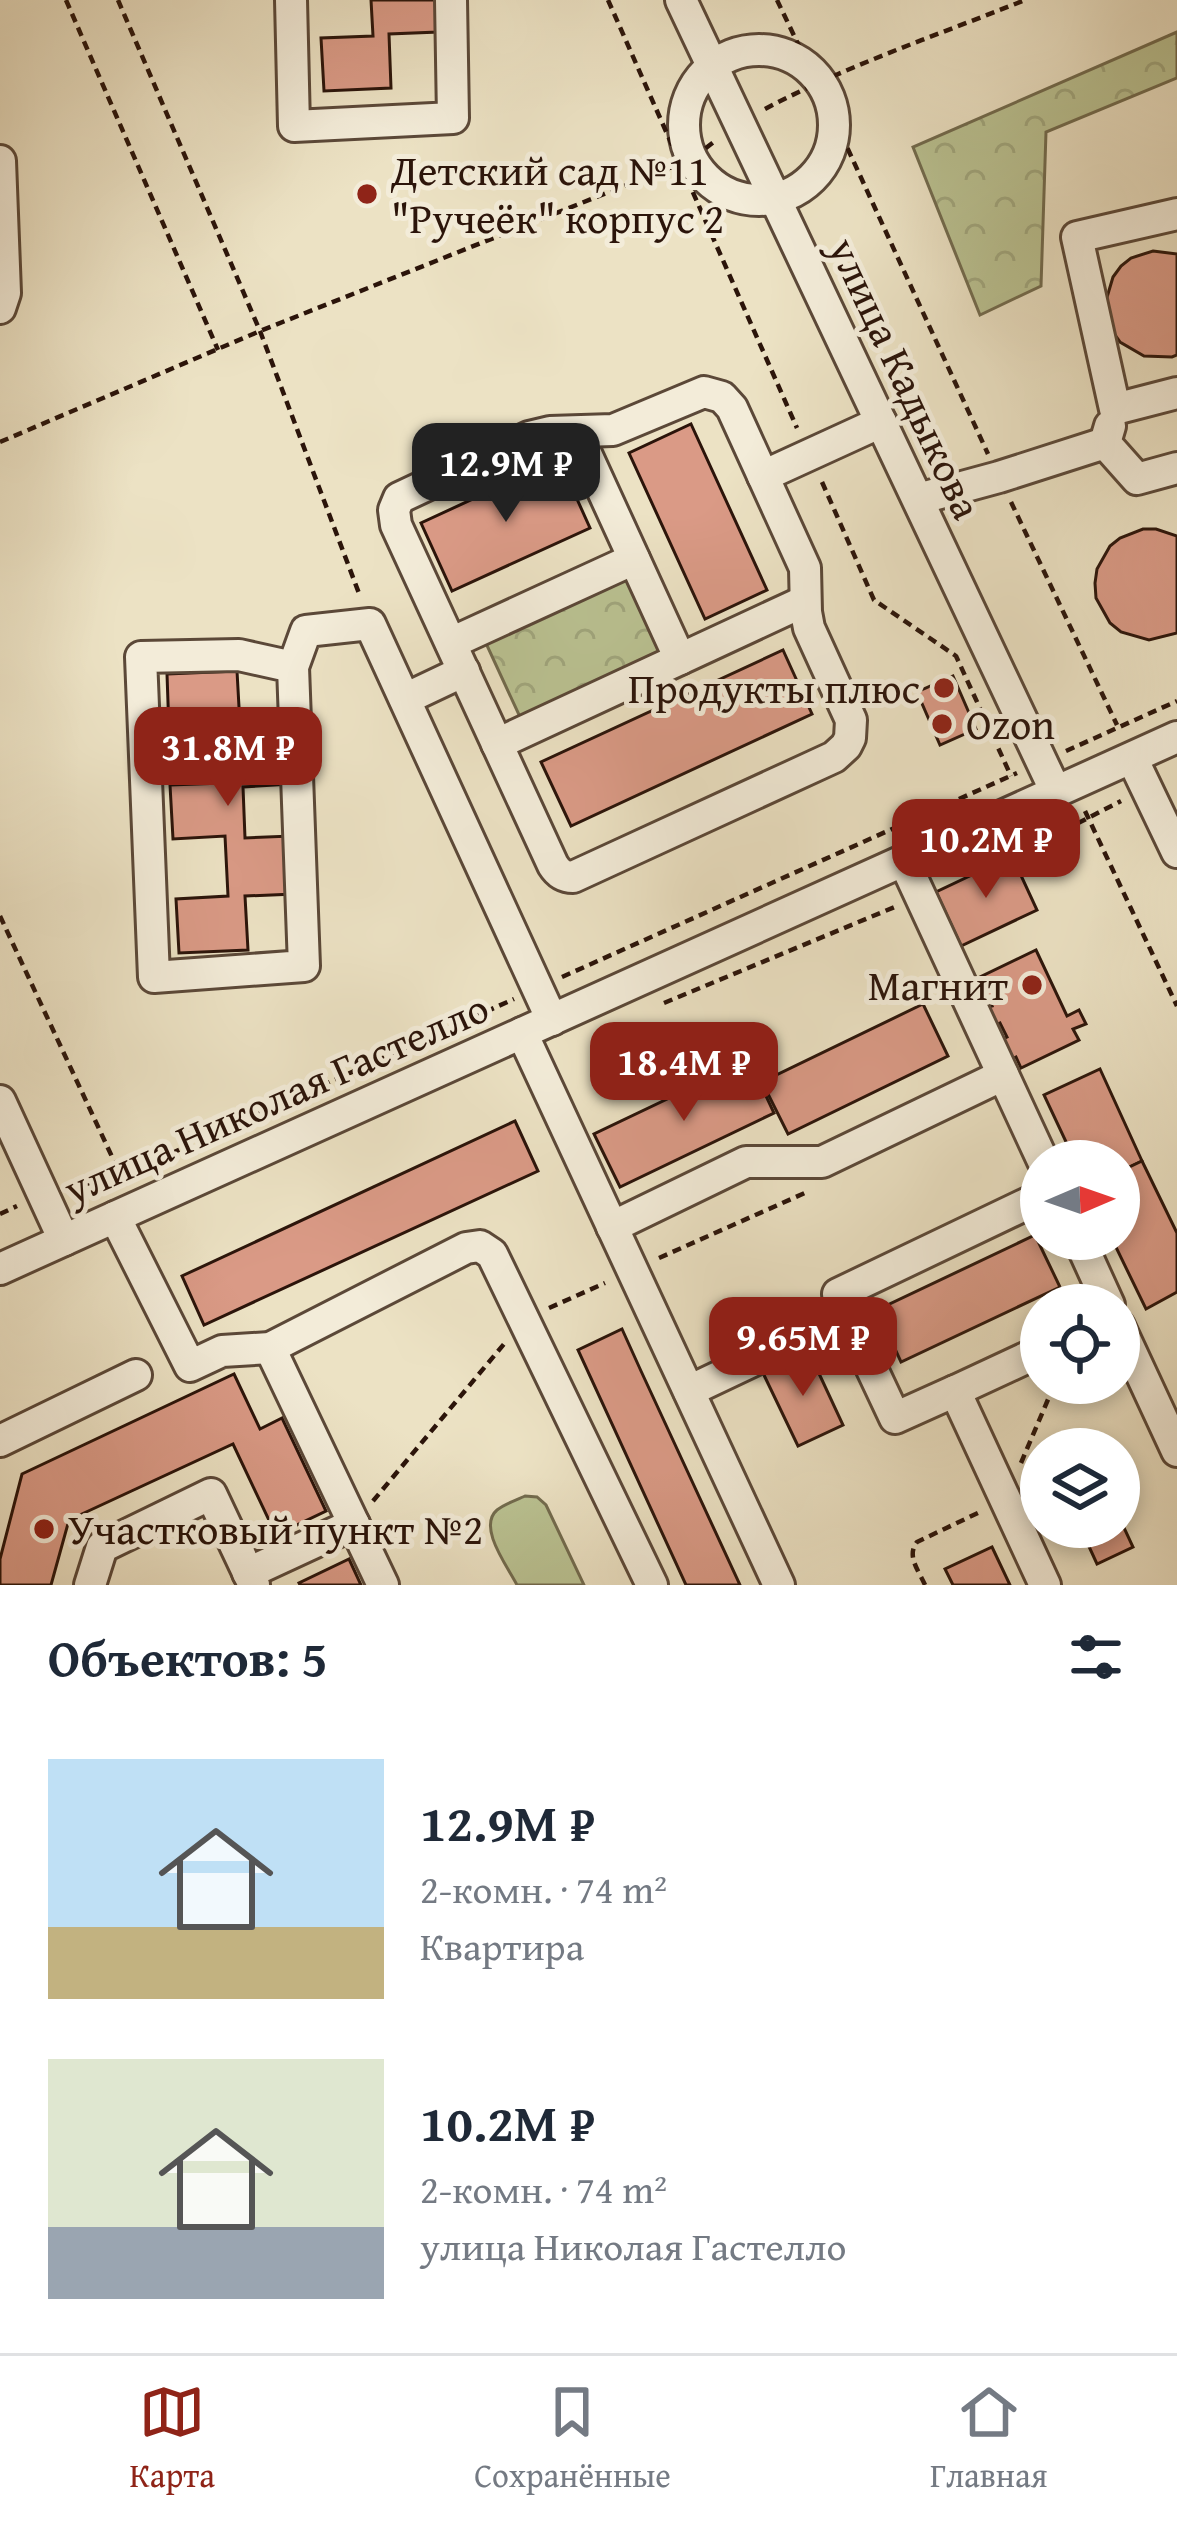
<!DOCTYPE html>
<html lang="ru">
<meta charset="utf-8">
<style>
:root{--surface:#fff;--page:#f6f6f7;--text:#1f2937;--muted:#747a83;--line:#e0e1e3;--accent:#8f2418}
body{margin:0;font-family:"Gentium Book Plus",serif;background:var(--page);color:var(--text);height:100vh;display:flex;flex-direction:column;font-size:45px;white-space:nowrap}
*{box-sizing:border-box;margin:0}
p{font-size:39px;color:var(--muted)}
.icon{flex:none;width:66px;height:66px;fill:none;stroke:currentColor;stroke-width:2;stroke-linecap:round;stroke-linejoin:round}
.map{position:relative;height:1585px;overflow:hidden}
.panel{display:flex;flex-direction:column;background:var(--surface);flex:1}
.panel>*{flex:none}
.needle{width:78px;rotate:88deg}
.fabs{position:absolute;left:1020px;top:1140px;display:grid;gap:24px}
.fabs a{display:grid;place-items:center;width:120px;height:120px;border-radius:50%;background:var(--surface);box-shadow:0 6px 18px #0003;font-size:60px}
.price{position:absolute;translate:-50% -102px;padding:0 27px;border-radius:24px;background:var(--accent);color:#fff;font-size:39px;line-height:78px;filter:drop-shadow(0 3px 6px #0008)}
.price::after{content:'';position:absolute;left:50%;top:72px;width:36px;height:27px;margin-left:-18px;background:inherit;clip-path:polygon(0 0,100% 0,50% 100%)}
.price.selected{background:#222;color:#fff}
ul{padding:0;list-style:none}
li{display:flex;align-items:center;gap:36px;height:300px;padding:0 48px}
li span{display:grid;place-items:center;flex:none;width:336px;height:240px;border-radius:0px;color:#555}
li>.icon{margin-inline-start:auto}
span .icon{width:144px;height:144px;fill:#fffc;stroke-width:1}
li b{font-size:51px}
h2{display:flex;justify-content:space-between;align-items:center;height:144px;padding:0 48px;font-size:51px}
.tabs{display:flex;justify-content:space-around;align-items:center;height:168px;border-top:3px solid var(--line);background:var(--surface);font-size:33px;color:var(--muted)}
.tabs a{display:grid;justify-items:center;gap:6px}
.tabs .selected{color:var(--accent)}
.map>svg:first-child{display:block}
.forest{fill:url(#forest-crowns);stroke:#726b4e;stroke-width:3}
.pitch{fill:#bac292;stroke:#726b4e;stroke-width:3}
.building{fill:#da9a86;stroke:#2b140a;stroke-width:3}
.lines{fill:none;stroke-linecap:round;stroke-linejoin:round}
.minor-casing{stroke:#5b4838;stroke-width:36}
.path{stroke:#2b140a;stroke-width:4.5;stroke-dasharray:9 6;stroke-linecap:butt}
.minor{stroke:#f3ecd9;stroke-width:30}
.poi-dot{fill:#8f2418;stroke:#f3ecd9;stroke-width:4.5}
.labels{text-anchor:middle;stroke-width:10;stroke-linejoin:round;paint-order:stroke}
.poi-label{font-size:42px;fill:#2b140a;stroke:#f3ecd9;text-anchor:start}
.street-label{font-size:42px;fill:#2b140a;stroke:#f3ecd9}
</style>
<div class="map">
<svg width="1177" height="1585" viewBox="0 0 1177 1585">
<defs>
<pattern id="forest-crowns" width="20" height="18" patternUnits="userSpaceOnUse" patternTransform="scale(3)"><rect width="20" height="18" fill="#bac292"/><path d="M2 6a3 3 0 1 1 6 0M12 15a3 3 0 1 1 6 0" fill="none" stroke="#a0a67d"/></pattern>
</defs>
<rect width="100%" height="100%" fill="#ece2c4"/>
<filter id="stains"><feTurbulence type="fractalNoise" baseFrequency=".00167" numOctaves="4"/><feColorMatrix values="0 0 0 0 .2 0 0 0 0 .09 0 0 0 0 .02 0 0 0 .5 -.17"/></filter>
<radialGradient id="worn" r=".72"><stop offset=".6" stop-color="#630" stop-opacity="0"/><stop offset="1" stop-color="#630" stop-opacity=".3"/></radialGradient>
<g class="forest">
<polygon points="1177,32 1177,78 1046,132 1041,286 980,315 913,147"/>
<polygon points="627,573 663,651 520,717 484,639"/>
</g>
<path class="pitch" d="M525,1496l12,1 9,8 38,80h-67c-9,-18 -40,-58 -20,-75 7,-6 20,-10 28,-14z"/>
<g class="building">
<polygon points="371,0 437,0 438,32 389,34 391,88 324,91 321,38 373,36"/>
<polygon points="1153,251 1177,254 1177,355 1172,357 1144,356 1120,342 1112,331 1105,304 1113,277 1121,266 1131,258"/>
<polygon points="691,424 767,590 705,619 629,453"/>
<polygon points="559,459 590,528 452,591 421,523"/>
<polygon points="1143,529 1156,529 1177,536 1177,633 1149,640 1121,632 1110,623 1096,598 1095,583 1097,569 1110,546 1120,538"/>
<polygon points="783,650 812,714 571,826 541,762"/>
<polygon points="237,671 240,725 287,723 290,784 243,787 245,838 291,836 294,894 245,896 248,950 179,953 176,899 228,896 225,836 173,839 170,785 222,783 220,729 169,731 167,674"/>
<polygon points="953,676 976,729 940,745 917,692"/>
<polygon points="1012,856 1037,910 961,946 936,892"/>
<polygon points="1036,950 1067,1016 1079,1010 1086,1024 1073,1029 1079,1040 1021,1068 1016,1057 1012,1059 1003,1039 1007,1037 1000,1023 996,1025 988,1007 992,1006 978,978"/>
<polygon points="923,1004 948,1056 788,1134 762,1082"/>
<polygon points="749,1060 774,1113 620,1187 594,1134"/>
<polygon points="1100,1069 1142,1161 1119,1172 1119,1161 1075,1161 1044,1095"/>
<polygon points="515,1121 538,1171 204,1325 182,1276"/>
<polygon points="1142,1161 1177,1233 1177,1292 1146,1309 1112,1239 1119,1239 1119,1172"/>
<polygon points="1035,1235 1060,1287 901,1362 877,1310"/>
<polygon points="622,1329 641,1371 740,1585 686,1585 578,1350"/>
<polygon points="809,1352 843,1425 798,1446 763,1373"/>
<polygon points="234,1374 260,1429 282,1418 326,1511 276,1535 233,1444 69,1520 51,1585 0,1585 0,1559 22,1474"/>
<polygon points="1119,1517 1133,1547 1097,1564 1080,1527 1119,1527"/>
<polygon points="992,1547 1010,1585 953,1585 945,1569"/>
<polygon points="349,1559 361,1585 300,1585 299,1583"/>
</g>
<g class="lines">
<g class="minor-casing">
<g id="minor">
<polyline points="291,0 294,126 453,118 451,0"/>
<polyline points="681,0 1056,792"/>
<circle cx="759" cy="125" r="75"/>
<polyline points="0,161 5,293 0,308"/>
<polyline points="1177,214 1077,237 1115,409 1177,393"/>
<path d="M704,392l18,5 10,11 73,160 1,44 3,16 42,92 -1,18 -4,8 -12,11 -261,120c-9,0 -15,-4 -20,-12l-157,-340 -2,-15 5,-12 130,-61 21,-5 63,-2z"/>
<polyline points="1110,426 1105,443 1137,479 1177,468"/>
<polyline points="576,432 680,659"/>
<polyline points="763,476 881,422"/>
<polyline points="918,499 999,477 1105,443"/>
<polyline points="451,643 634,559"/>
<polyline points="293,667 239,655 141,657 154,977 304,966 293,667 306,631 370,624 552,1020"/>
<polyline points="405,699 464,671"/>
<polyline points="497,744 805,601"/>
<polyline points="1132,758 1177,852"/>
<polyline points="904,861 1043,1161"/>
<polyline points="522,1033 779,1585"/>
<polyline points="0,1101 64,1240"/>
<polyline points="115,1217 190,1366 222,1351 270,1348 466,1248 480,1246 492,1254 652,1585"/>
<polyline points="612,1227 746,1162 822,1162 1003,1075"/>
<polyline points="1079,1239 1109,1305"/>
<polyline points="0,1269 1177,737"/>
<polyline points="847,1316 838,1294 1041,1197"/>
<polyline points="1119,1326 1177,1451"/>
<polyline points="270,1348 383,1585"/>
<polyline points="1041,1351 955,1391 1045,1585"/>
<polyline points="689,1391 847,1316 895,1418 955,1391"/>
<polyline points="0,1441 136,1375"/>
<polyline points="248,1573 354,1524"/>
<polyline points="90,1585 102,1547 211,1494 254,1585"/>
</g>
</g>
<g class="path">
<polyline points="66,0 218,350"/>
<polyline points="118,0 260,331 360,596"/>
<polyline points="608,0 797,428"/>
<polyline points="777,0 810,69"/>
<path d="M765,109c83,-44 173,-74 260,-109"/>
<polyline points="835,121 988,454"/>
<polyline points="0,442 260,331 692,159 715,141"/>
<polyline points="822,482 874,600 956,656 1011,776"/>
<polyline points="1011,502 1117,725"/>
<polyline points="1066,751 1177,701"/>
<polyline points="1085,811 1177,1006"/>
<polyline points="1051,837 1121,801"/>
<polyline points="0,916 121,1176"/>
<polyline points="562,977 1017,773"/>
<polyline points="664,1003 897,906"/>
<polyline points="72,1187 121,1176 514,999"/>
<polyline points="0,1214 17,1206"/>
<polyline points="659,1258 807,1192"/>
<polyline points="549,1308 605,1283"/>
<polyline points="1021,1463 1055,1383"/>
<polyline points="373,1501 504,1344"/>
<path d="M925,1585c-6,-14 -19,-29 -8,-43l65,-31"/>
</g>
<use href="#minor" class="minor"/>
</g>
<g class="poi-dot">
<circle cx="367" cy="194" r="12"/>
<circle cx="944" cy="688" r="12"/>
<circle cx="942" cy="724" r="12"/>
<circle cx="1032" cy="985" r="12"/>
<circle cx="44" cy="1529" r="12"/>
</g>
<g class="labels">
<g class="poi-label">
<text x="391" y="185">Детский сад №11<tspan x="391" dy="48">"Ручеёк" корпус 2</tspan></text>
<text x="920" y="703" text-anchor="end">Продукты плюс</text>
<text x="966" y="739">Ozon</text>
<text x="1008" y="1000" text-anchor="end">Магнит</text>
<text x="68" y="1544">Участковый пункт №2</text>
</g>
<g class="street-label">
<text transform="translate(906 378) rotate(65)" y="15">улица Кадыкова</text>
<text transform="translate(276 1098) rotate(-24)" y="15">улица Николая Гастелло</text>
</g>
</g>
<rect width="100%" height="100%" filter="url(#stains)"/>
<rect width="100%" height="100%" fill="url(#worn)"/>
</svg>
<div class="fabs">
<a><svg class="needle" viewBox="-14 -14 28 28"><path d="M0-13l5 13h-10z" fill="#e53935"/><path d="M0 13l5-13h-10z" fill="#747a83"/></svg></a>
<a><svg class="icon" aria-label="locate" viewBox="0 0 24 24"><circle cx="12" cy="12" r="6"/><path d="M12 2v4M12 18v4M2 12h4M18 12h4"/></svg></a>
<a><svg class="icon" aria-label="layers" viewBox="0 0 24 24"><path d="M12 4l9 5-9 5-9-5zM3 14l9 5 9-5"/></svg></a>
</div>
<b class="price selected" style="left:506px;top:525px">12.9M ₽</b>
<b class="price" style="left:228px;top:809px">31.8M ₽</b>
<b class="price" style="left:986px;top:901px">10.2M ₽</b>
<b class="price" style="left:684px;top:1124px">18.4M ₽</b>
<b class="price" style="left:803px;top:1399px">9.65M ₽</b>
</div>
<section class="panel">
<h2>Объектов: 5<svg class="icon" aria-label="filters" viewBox="0 0 24 24"><path d="M4 7h16M4 17h16"/><circle cx="9" cy="7" r="2"/><circle cx="15" cy="17" r="2"/></svg></h2>
<ul>
<li><span style="background:linear-gradient(#bfe0f5 70%,#c2b280 0)"><svg class="icon" aria-label="home" viewBox="0 0 24 24"><path d="M3 11l9-7 9 7M6 9v11h12V9"/></svg></span><div><b>12.9M ₽</b><p>2-комн. · 74 m²</p><p>Квартира</p></div></li>
<li><span style="background:linear-gradient(#dfe7d0 70%,#9aa5b1 0)"><svg class="icon" aria-label="home" viewBox="0 0 24 24"><path d="M3 11l9-7 9 7M6 9v11h12V9"/></svg></span><div><b>10.2M ₽</b><p>2-комн. · 74 m²</p><p>улица Николая Гастелло</p></div></li>
</ul>
</section>
<nav class="tabs">
<a class="selected"><svg class="icon" aria-label="map" viewBox="0 0 24 24"><path d="M3 6l6-2 6 2 6-2v14l-6 2-6-2-6 2zM9 4v14M15 6v14"/></svg>Карта</a>
<a><svg class="icon" aria-label="saved" viewBox="0 0 24 24"><path d="M7 4h10v16l-5-4-5 4z"/></svg>Сохранённые</a>
<a><svg class="icon" aria-label="home" viewBox="0 0 24 24"><path d="M3 11l9-7 9 7M6 9v11h12V9"/></svg>Главная</a>
</nav>
